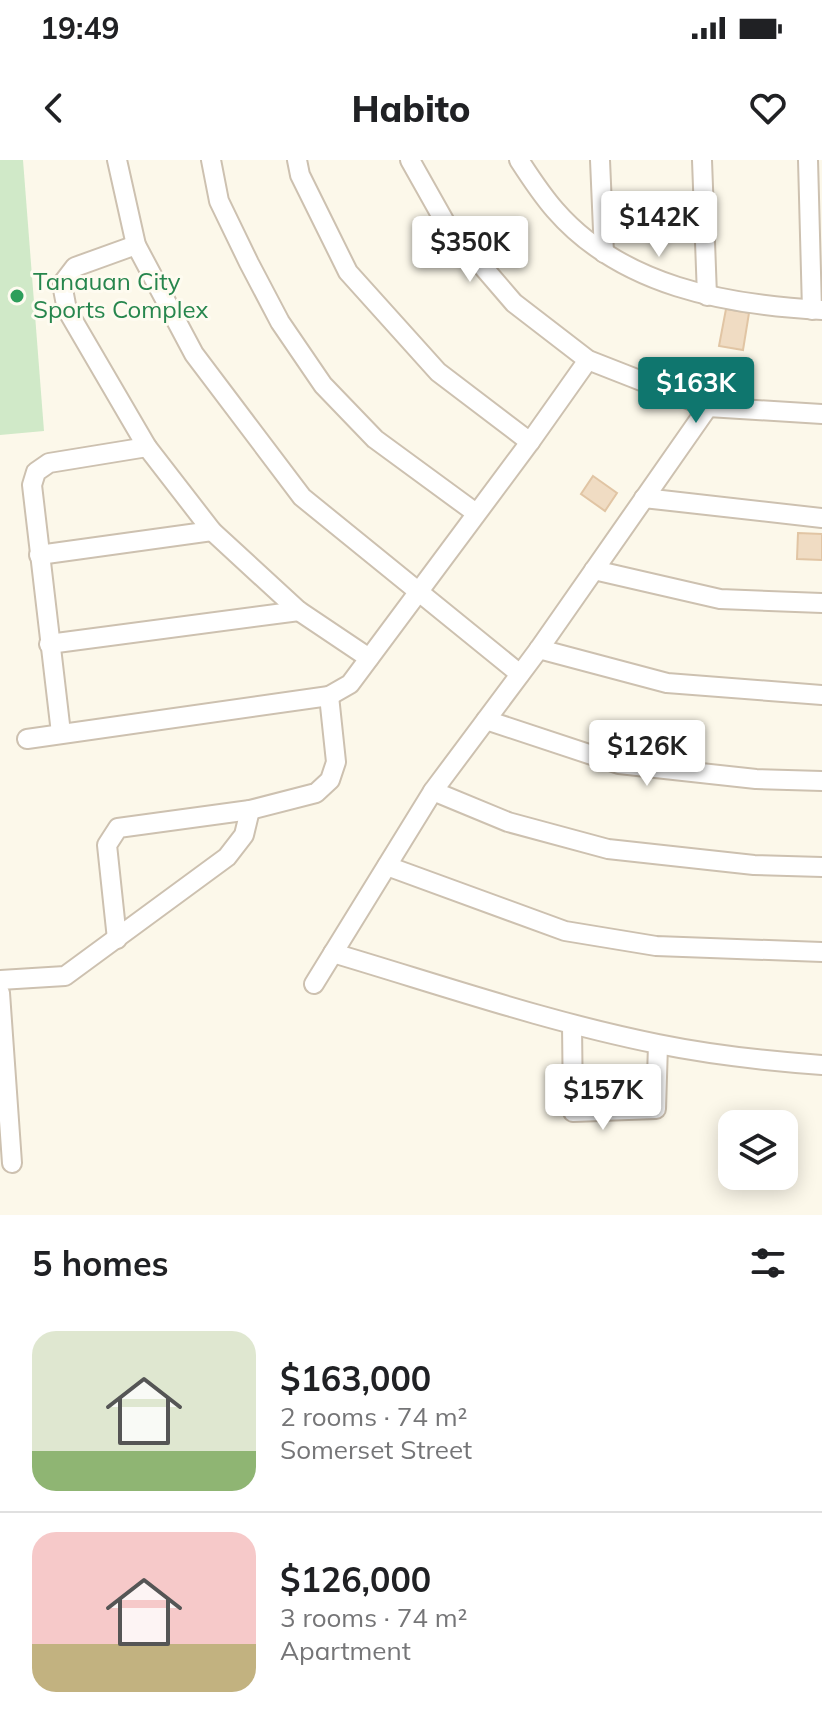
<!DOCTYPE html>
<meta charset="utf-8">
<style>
:root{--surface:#fff;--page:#f6f6f6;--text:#202124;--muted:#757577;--line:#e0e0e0;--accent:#0f766e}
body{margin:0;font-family:Mulish,sans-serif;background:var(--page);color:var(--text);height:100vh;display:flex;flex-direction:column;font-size:30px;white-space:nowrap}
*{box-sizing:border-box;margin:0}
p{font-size:26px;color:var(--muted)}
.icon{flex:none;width:44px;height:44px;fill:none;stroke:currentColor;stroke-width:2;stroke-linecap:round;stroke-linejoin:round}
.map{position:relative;height:1055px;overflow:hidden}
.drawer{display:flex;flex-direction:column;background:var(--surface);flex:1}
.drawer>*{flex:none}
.tools{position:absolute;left:718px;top:950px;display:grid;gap:16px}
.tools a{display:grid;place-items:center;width:80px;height:80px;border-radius:16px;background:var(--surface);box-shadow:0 4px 20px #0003;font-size:40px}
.price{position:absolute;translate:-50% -68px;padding:0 18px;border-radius:8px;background:#fff;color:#222;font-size:26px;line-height:52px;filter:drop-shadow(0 2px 4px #0008)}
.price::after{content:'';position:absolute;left:50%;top:48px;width:24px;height:18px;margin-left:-12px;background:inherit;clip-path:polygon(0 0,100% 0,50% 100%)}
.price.active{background:var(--accent);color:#fff}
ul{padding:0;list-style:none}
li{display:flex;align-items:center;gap:24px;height:200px;padding:0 32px}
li+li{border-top:2px solid var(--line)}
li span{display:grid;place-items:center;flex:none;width:224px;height:160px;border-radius:24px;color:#555}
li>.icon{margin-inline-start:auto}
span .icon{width:96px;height:96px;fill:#fffc;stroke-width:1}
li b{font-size:34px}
h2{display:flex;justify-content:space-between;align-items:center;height:96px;padding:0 32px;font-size:34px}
.status{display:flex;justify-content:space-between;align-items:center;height:56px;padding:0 40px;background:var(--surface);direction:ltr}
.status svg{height:22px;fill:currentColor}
header{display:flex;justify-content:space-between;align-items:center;height:104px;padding:0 32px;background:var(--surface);font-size:36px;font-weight:800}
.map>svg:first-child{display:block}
.green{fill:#d0e9c8}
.building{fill:#f0dcc3;stroke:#e1c5a4;stroke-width:2}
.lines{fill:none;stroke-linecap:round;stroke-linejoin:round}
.street-casing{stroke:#cdc1b0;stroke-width:22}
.street{stroke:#fff;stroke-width:18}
.leisure-dot{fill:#2e9e5b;stroke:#fefbf0;stroke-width:3}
.labels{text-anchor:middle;stroke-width:6;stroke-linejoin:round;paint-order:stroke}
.leisure-label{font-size:24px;fill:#27864d;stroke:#fefbf0;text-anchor:start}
</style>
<div class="status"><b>19:49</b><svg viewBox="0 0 49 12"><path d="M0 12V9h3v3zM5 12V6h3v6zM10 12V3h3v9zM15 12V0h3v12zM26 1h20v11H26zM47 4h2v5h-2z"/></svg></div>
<header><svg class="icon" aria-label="back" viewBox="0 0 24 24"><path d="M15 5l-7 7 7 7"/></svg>Habito<svg class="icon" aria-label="heart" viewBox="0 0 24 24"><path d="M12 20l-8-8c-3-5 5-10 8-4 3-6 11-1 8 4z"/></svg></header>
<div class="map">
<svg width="822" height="1055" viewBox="0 0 822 1055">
<rect width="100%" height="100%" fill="#fcf8ea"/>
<polygon class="green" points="0,0 23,0 44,271 0,275"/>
<g class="building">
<polygon points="726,149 749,153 743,190 719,186"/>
<polygon points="593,316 617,333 605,351 581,334"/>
<polygon points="798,373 822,374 822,400 797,399"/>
</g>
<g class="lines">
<g class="street-casing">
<g id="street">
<polyline points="117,0 136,85 194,194 302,337 520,514"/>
<polyline points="211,0 219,41 249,103 280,162 323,225 375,279 476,353"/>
<polyline points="297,0 300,15 348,112 438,212 530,282"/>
<polyline points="410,0 446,64 514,143 588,200 708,247 822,254"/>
<path d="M519,0c11,17 22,34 36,50 66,76 171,95 267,100"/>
<polyline points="600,0 604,93"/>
<polyline points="702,0 707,136"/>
<polyline points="808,0 812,150"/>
<polyline points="136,85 75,107 62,124 67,150 147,287 212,371 299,451 369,498"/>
<polyline points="644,338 822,358"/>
<polyline points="39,395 212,371"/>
<polyline points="594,410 720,439 822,443"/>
<polyline points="49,484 299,451"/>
<polyline points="539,489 667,523 822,535"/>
<polyline points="486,560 619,604 756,619 822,621"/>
<polyline points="61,573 32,325 36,312 49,303 147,287"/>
<polyline points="27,579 329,536 350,524 530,282 588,200"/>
<polyline points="433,631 508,662 608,689 754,705 822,707"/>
<polyline points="387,706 565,771 656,786 822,792"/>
<polyline points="117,779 107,685 118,668 250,650 316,633 330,620 336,602 329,536"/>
<path d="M333,793c108,32 215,69 325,91 54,11 109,17 164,21"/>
<polyline points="0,820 65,816 227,697 244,675 250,650"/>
<polyline points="314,824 433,631 539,489 708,247"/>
<polyline points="0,833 12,1003"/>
<polyline points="572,865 573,952 656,949 658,885"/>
</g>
</g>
<use href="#street" class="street"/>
</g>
<circle class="leisure-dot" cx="17" cy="136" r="8"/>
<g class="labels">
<g class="leisure-label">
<text x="33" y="130">Tanauan City<tspan x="33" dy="28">Sports Complex</tspan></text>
</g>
</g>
</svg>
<div class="tools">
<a><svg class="icon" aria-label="layers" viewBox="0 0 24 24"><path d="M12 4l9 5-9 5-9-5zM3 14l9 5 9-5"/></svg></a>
</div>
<b class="price" style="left:659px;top:99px">$142K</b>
<b class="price" style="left:470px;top:124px">$350K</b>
<b class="price active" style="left:696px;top:265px">$163K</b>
<b class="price" style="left:647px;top:628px">$126K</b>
<b class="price" style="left:603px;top:972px">$157K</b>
</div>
<section class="drawer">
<h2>5 homes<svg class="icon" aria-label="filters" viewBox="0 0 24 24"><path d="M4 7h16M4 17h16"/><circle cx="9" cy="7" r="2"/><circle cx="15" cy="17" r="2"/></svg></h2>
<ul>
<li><span style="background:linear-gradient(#dfe7d0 75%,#8fb573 0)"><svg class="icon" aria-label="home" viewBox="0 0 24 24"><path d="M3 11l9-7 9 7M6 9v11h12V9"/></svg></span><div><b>$163,000</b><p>2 rooms · 74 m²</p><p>Somerset Street</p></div></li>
<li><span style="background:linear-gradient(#f6c9c9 70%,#c2b280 0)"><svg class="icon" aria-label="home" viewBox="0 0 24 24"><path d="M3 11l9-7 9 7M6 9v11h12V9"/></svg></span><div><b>$126,000</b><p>3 rooms · 74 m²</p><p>Apartment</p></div></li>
</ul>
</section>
